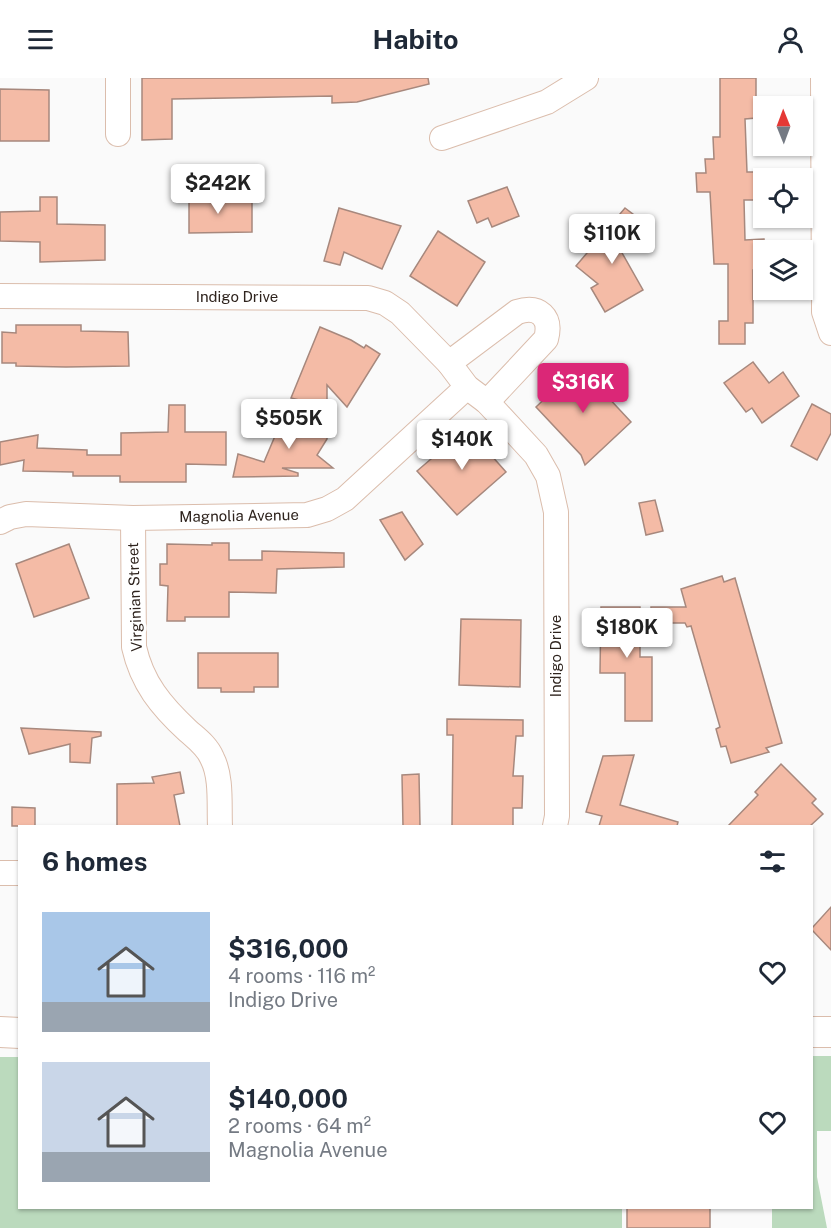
<!DOCTYPE html>
<meta charset="utf-8">
<style>
:root{--surface:#fff;--page:#f6f6f7;--text:#1f2937;--muted:#747a83;--accent:#db2777}
body{margin:0;font-family:"Public Sans",sans-serif;background:var(--page);color:var(--text);height:100vh;display:flex;flex-direction:column;font-size:22px;white-space:nowrap}
*{box-sizing:border-box;margin:0}
p{font-size:20px;color:var(--muted)}
.icon{flex:none;width:33px;height:33px;fill:none;stroke:currentColor;stroke-width:2;stroke-linecap:round;stroke-linejoin:round}
.map{position:relative;flex:1;overflow:hidden}
.details{position:absolute;left:18px;top:747px;width:795px;height:384px;display:flex;flex-direction:column;background:var(--surface);border-radius:0px;box-shadow:0 2px 4px #0004}
.details>*{flex:none}
.needle{width:39px;rotate:359deg}
.tools{position:absolute;left:753px;top:18px;display:grid;gap:12px}
.tools a{display:grid;place-items:center;width:60px;height:60px;border-radius:0px;background:var(--surface);box-shadow:0 2px 4px #0004;font-size:30px}
.price{position:absolute;translate:-50% -51px;padding:0 14px;border-radius:6px;background:#fff;color:#222;font-size:20px;line-height:39px;filter:drop-shadow(0 2px 3px #0008)}
.price::after{content:'';position:absolute;left:50%;top:36px;width:18px;height:14px;margin-left:-9px;background:inherit;clip-path:polygon(0 0,100% 0,50% 100%)}
.price.current{background:var(--accent);color:#fff}
ul{padding:0;list-style:none}
li{display:flex;align-items:center;gap:18px;height:150px;padding:0 24px}
li span{display:grid;place-items:center;flex:none;width:168px;height:120px;border-radius:0px;color:#555}
li>.icon{margin-inline-start:auto}
span .icon{width:72px;height:72px;fill:#fffc;stroke-width:1}
li b{font-size:26px}
h2{display:flex;justify-content:space-between;align-items:center;height:72px;padding:0 24px;font-size:26px}
header{display:flex;justify-content:space-between;align-items:center;height:78px;padding:0 24px;background:var(--surface);font-size:27px;font-weight:700}
.map>svg:first-child{display:block}
.green{fill:#bbdabd}
.building{fill:#f4bba6;stroke:#a7887d;stroke-width:1.5}
.lines{fill:none;stroke-linecap:round;stroke-linejoin:round}
.minor-casing{stroke:#dbbdac;stroke-width:26}
.major-casing{stroke:#dbbdac;stroke-width:32}
.minor{stroke:#fff;stroke-width:24}
.major{stroke:#fff;stroke-width:30}
.labels{text-anchor:middle;stroke-width:6;stroke-linejoin:round;paint-order:stroke}
.street-label{font-size:15px;fill:#2e231d;stroke:#fff}
</style>
<header><svg class="icon" aria-label="menu" viewBox="0 0 24 24"><path d="M4 6h16M4 12h16M4 18h16"/></svg>Habito<svg class="icon" aria-label="person" viewBox="0 0 24 24"><circle cx="12" cy="8" r="4"/><path d="M4 21q1-7 8-7t8 7"/></svg></header>
<div class="map">
<svg width="831" height="1150" viewBox="0 0 831 1150">
<rect width="100%" height="100%" fill="#fafafa"/>
<g class="green">
<polygon points="812,978 831,978 831,1053 817,1053 817,1099 827,1150 772,1150 772,1130 812,1130"/>
<polygon points="0,979 19,979 20,1130 622,1130 622,1150 0,1150"/>
</g>
<g class="building">
<polygon points="142,0 428,0 429,6 357,24 332,25 332,18 172,21 172,61 142,62"/>
<polygon points="720,0 756,0 756,40 745,41 747,94 764,94 764,122 744,122 745,162 764,161 764,192 753,192 753,245 745,245 745,266 719,266 719,243 728,243 728,186 714,186 710,114 697,114 696,95 706,95 705,81 714,81 713,59 720,59"/>
<polygon points="0,11 49,12 49,63 0,63"/>
<polygon points="507,109 519,138 492,149 488,140 477,145 468,123"/>
<polygon points="189,115 218,115 218,122 252,124 252,154 189,155"/>
<polygon points="40,119 57,119 57,146 105,147 105,182 40,184 40,164 0,163 0,134 40,133"/>
<polygon points="339,130 401,148 382,191 344,174 340,187 324,183"/>
<polygon points="625,130 638,140 617,166 643,212 605,234 591,210 598,206 576,188"/>
<polygon points="438,153 485,184 457,228 410,198"/>
<polygon points="16,247 81,247 81,253 128,254 129,288 66,289 16,288 16,285 2,285 2,254 16,255"/>
<polygon points="320,249 351,262 364,270 366,267 380,276 347,329 327,307 327,329 291,320"/>
<polygon points="753,284 769,305 783,294 799,318 762,345 752,330 746,334 724,305"/>
<polygon points="579,288 631,344 585,387 581,377 536,329"/>
<polygon points="812,326 831,336 831,355 817,382 791,368"/>
<polygon points="169,327 185,327 185,354 226,354 226,387 186,386 186,404 120,404 120,398 73,398 73,394 23,393 24,382 0,387 0,364 38,357 37,370 87,372 87,377 121,377 121,355 168,354"/>
<polygon points="283,339 327,339 327,361 317,377 333,390 282,390 298,395 298,398 233,399 238,376 264,384"/>
<polygon points="467,350 506,394 457,437 417,393"/>
<polygon points="655,422 663,453 646,457 639,425"/>
<polygon points="402,434 423,466 405,482 380,442"/>
<polygon points="212,465 229,465 229,482 262,482 262,473 344,475 344,489 277,491 276,515 229,514 229,539 185,539 185,543 167,543 168,508 160,507 160,486 167,486 167,466 212,467"/>
<polygon points="69,466 89,520 34,539 16,486"/>
<polygon points="722,498 724,504 735,500 782,665 766,670 769,674 731,685 726,668 721,669 716,651 720,649 691,548 687,549 685,545 651,545 651,529 686,529 681,511"/>
<polygon points="601,529 640,529 640,579 652,579 652,643 625,643 625,595 600,595"/>
<polygon points="461,541 521,542 520,609 459,607"/>
<polygon points="198,575 278,575 278,609 254,609 254,614 221,614 221,610 198,610"/>
<polygon points="447,641 523,642 523,658 516,658 513,698 523,698 522,730 513,730 513,748 452,748 453,657 447,657"/>
<polygon points="21,650 101,654 101,658 92,660 90,685 70,684 70,666 29,676"/>
<polygon points="634,677 620,727 678,744 677,748 599,748 602,738 586,734 603,678"/>
<polygon points="781,686 816,721 812,725 823,736 810,748 728,748 758,717 755,714"/>
<polygon points="180,694 184,715 174,717 180,748 117,748 117,706 154,705 152,699"/>
<polygon points="419,696 420,748 403,748 402,697"/>
<polygon points="12,729 35,730 35,748 12,748"/>
<polygon points="831,829 831,872 812,852 812,850"/>
<rect x="627" y="1130" width="83" height="20"/>
</g>
<g class="lines">
<g class="minor-casing">
<g id="minor">
<polyline points="118,0 118,56"/>
<polyline points="823,0 824,234 831,255"/>
<polyline points="442,60 547,24 586,0"/>
<polyline points="0,218 368,220 385,225 400,235 449,285 467,309 487,324 536,377 548,398 556,434 557,738 555,748"/>
<path d="M449,285l68,-51c22,-7 35,5 29,27l-59,63"/>
<path d="M133,440l1,129c8,36 27,59 54,84 9,8 19,15 24,27 10,19 7,47 8,68"/>
<polyline points="0,444 10,439 26,436 133,440 307,437 327,431 345,421 467,309"/>
<polyline points="0,795 20,795"/>
</g>
</g>
<g class="major-casing">
<g id="major">
<polyline points="0,954 20,955"/>
<polyline points="812,954 831,954"/>
</g>
</g>
<use href="#minor" class="minor"/>
<use href="#major" class="major"/>
</g>
<g class="labels">
<g class="street-label">
<text x="237" y="224">Indigo Drive</text>
<text transform="translate(239 438) rotate(-1)" y="5">Magnolia Avenue</text>
<text transform="translate(135 519) rotate(-92)" y="5">Virginian Street</text>
<text transform="translate(556 578) rotate(-90)" y="5">Indigo Drive</text>
</g>
</g>
</svg>
<div class="tools">
<a><svg class="needle" viewBox="-14 -14 28 28"><path d="M0-13l5 13h-10z" fill="#e53935"/><path d="M0 13l5-13h-10z" fill="#747a83"/></svg></a>
<a><svg class="icon" aria-label="locate" viewBox="0 0 24 24"><circle cx="12" cy="12" r="6"/><path d="M12 2v4M12 18v4M2 12h4M18 12h4"/></svg></a>
<a><svg class="icon" aria-label="layers" viewBox="0 0 24 24"><path d="M12 4l9 5-9 5-9-5zM3 14l9 5 9-5"/></svg></a>
</div>
<b class="price" style="left:218px;top:137px">$242K</b>
<b class="price" style="left:612px;top:187px">$110K</b>
<b class="price current" style="left:583px;top:336px">$316K</b>
<b class="price" style="left:289px;top:372px">$505K</b>
<b class="price" style="left:462px;top:393px">$140K</b>
<b class="price" style="left:627px;top:581px">$180K</b>
<section class="details">
<h2>6 homes<svg class="icon" aria-label="filters" viewBox="0 0 24 24"><path d="M4 7h16M4 17h16"/><circle cx="9" cy="7" r="2"/><circle cx="15" cy="17" r="2"/></svg></h2>
<ul>
<li><span style="background:linear-gradient(#a9c7e8 75%,#9aa5b1 0)"><svg class="icon" aria-label="home" viewBox="0 0 24 24"><path d="M3 11l9-7 9 7M6 9v11h12V9"/></svg></span><div><b>$316,000</b><p>4 rooms · 116 m²</p><p>Indigo Drive</p></div><svg class="icon" aria-label="heart" viewBox="0 0 24 24"><path d="M12 20l-8-8c-3-5 5-10 8-4 3-6 11-1 8 4z"/></svg></li>
<li><span style="background:linear-gradient(#c9d6e8 75%,#9aa5b1 0)"><svg class="icon" aria-label="home" viewBox="0 0 24 24"><path d="M3 11l9-7 9 7M6 9v11h12V9"/></svg></span><div><b>$140,000</b><p>2 rooms · 64 m²</p><p>Magnolia Avenue</p></div><svg class="icon" aria-label="heart" viewBox="0 0 24 24"><path d="M12 20l-8-8c-3-5 5-10 8-4 3-6 11-1 8 4z"/></svg></li>
</ul>
</section>
</div>
